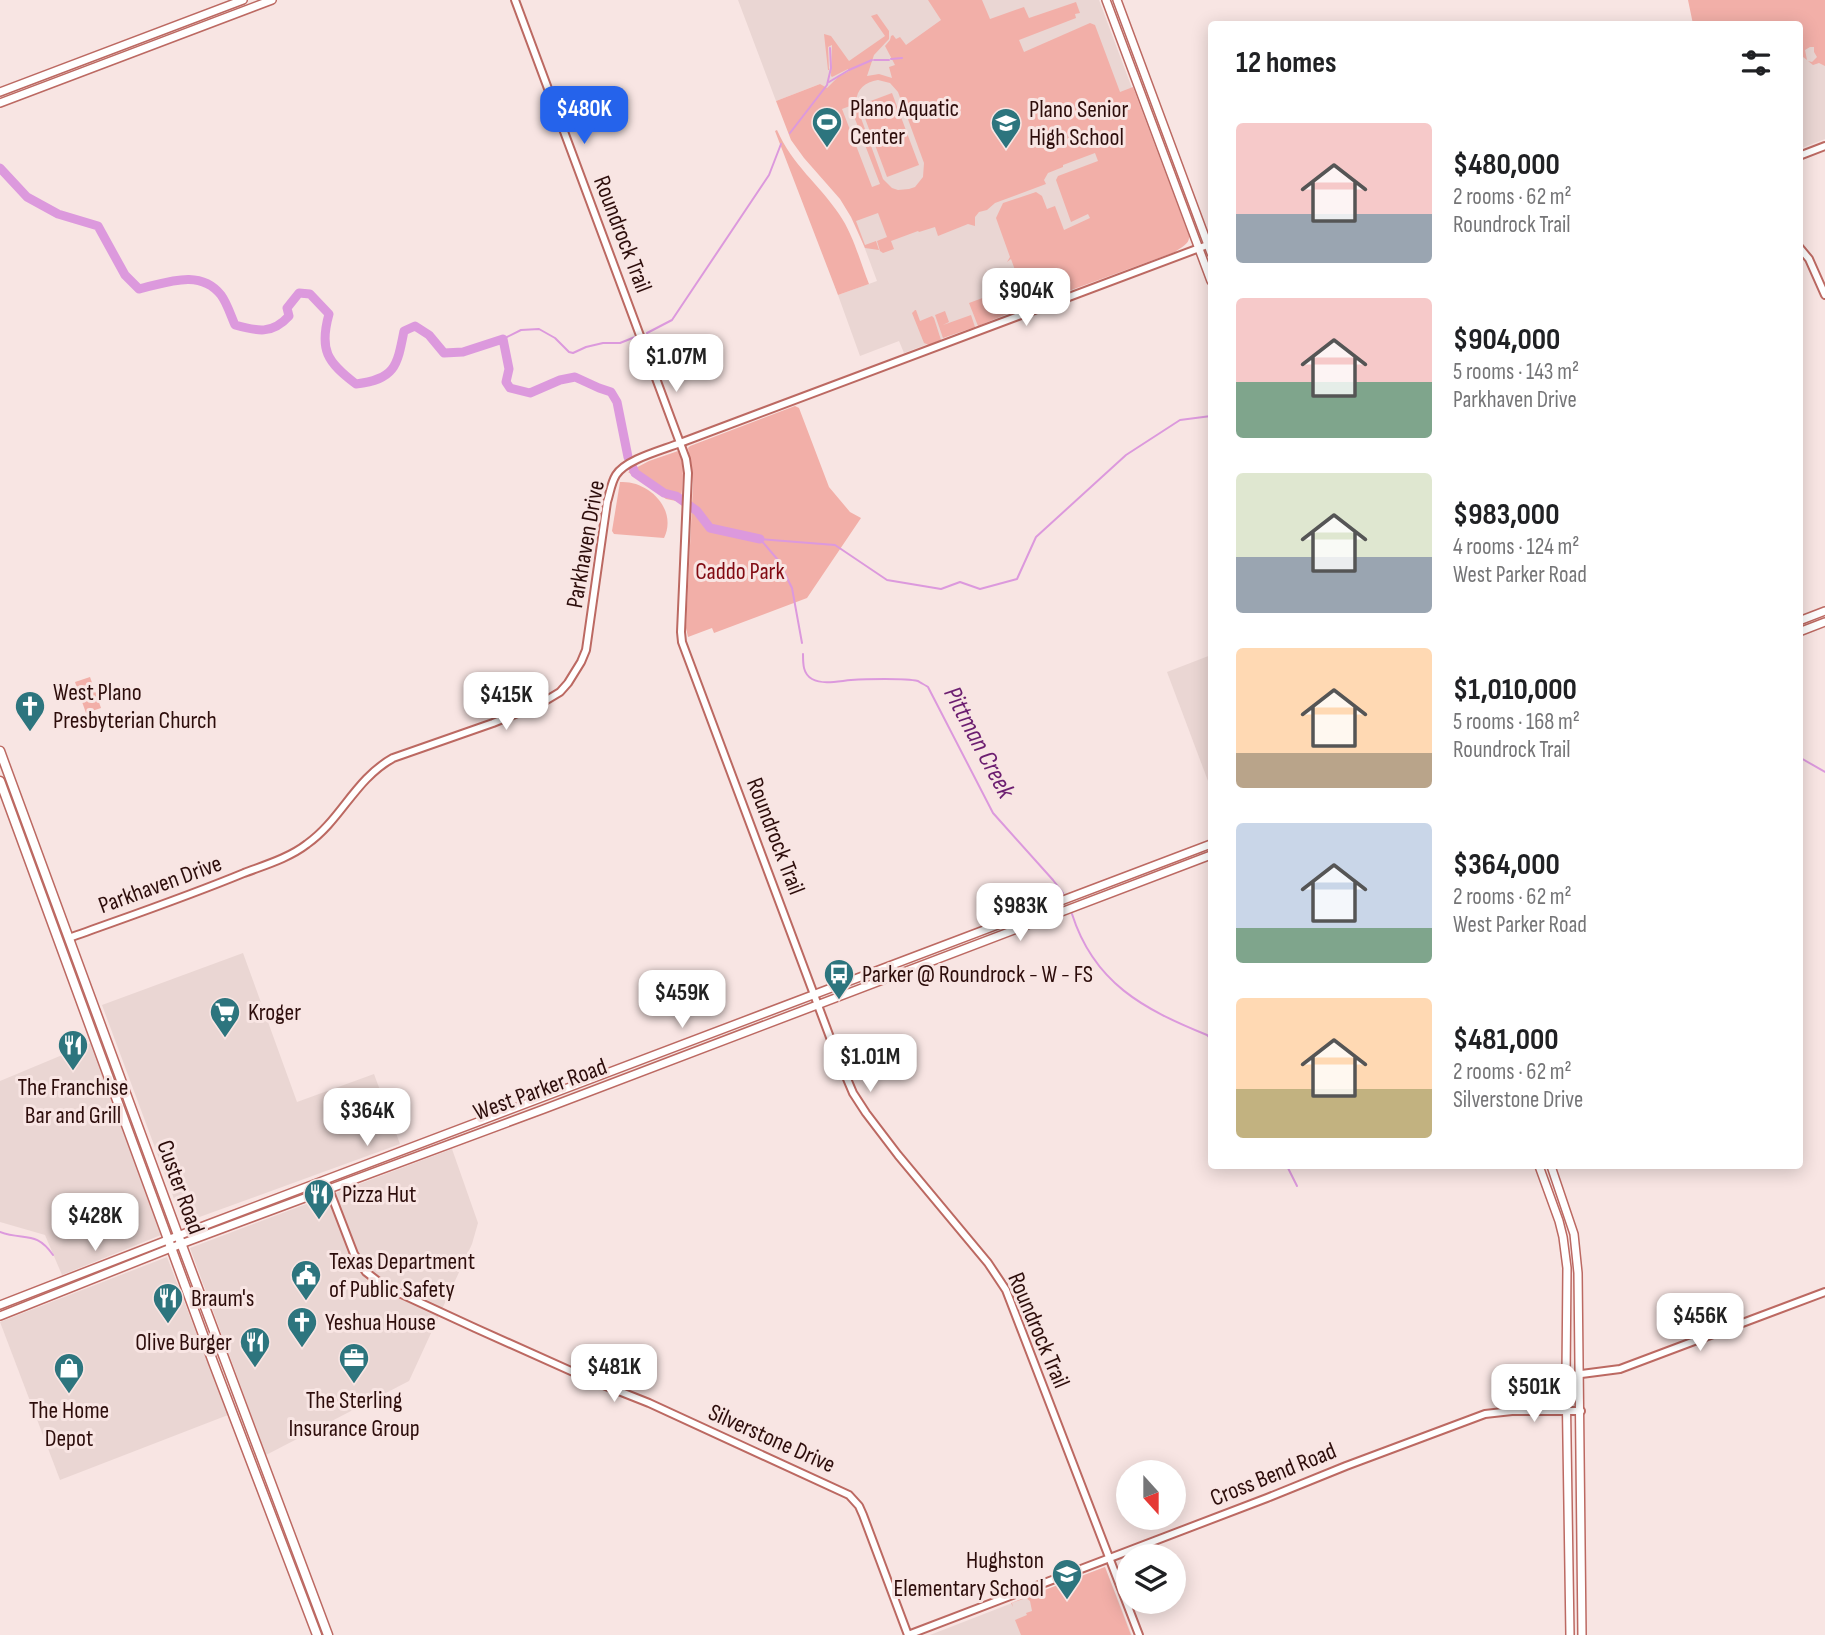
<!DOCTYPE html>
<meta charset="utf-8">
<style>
:root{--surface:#fff;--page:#f2f2f2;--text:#202124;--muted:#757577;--accent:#2563eb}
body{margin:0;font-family:"Sofia Sans Condensed",sans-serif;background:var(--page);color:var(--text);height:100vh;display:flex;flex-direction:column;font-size:26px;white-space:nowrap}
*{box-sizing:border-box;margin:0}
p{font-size:23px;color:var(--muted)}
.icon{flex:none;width:38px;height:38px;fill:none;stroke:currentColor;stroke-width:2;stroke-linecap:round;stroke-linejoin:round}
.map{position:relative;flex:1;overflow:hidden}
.sheet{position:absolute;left:1208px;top:21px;width:595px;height:1148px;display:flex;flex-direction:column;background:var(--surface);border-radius:7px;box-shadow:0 4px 18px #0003}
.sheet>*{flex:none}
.needle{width:46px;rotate:159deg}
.controls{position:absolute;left:1116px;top:1460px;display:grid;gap:14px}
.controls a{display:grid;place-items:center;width:70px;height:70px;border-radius:50%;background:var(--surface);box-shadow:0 4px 18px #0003;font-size:35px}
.price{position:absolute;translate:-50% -60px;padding:0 16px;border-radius:14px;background:#fff;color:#222;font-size:23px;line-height:46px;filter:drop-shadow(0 2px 4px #0008)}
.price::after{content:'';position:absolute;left:50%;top:42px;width:21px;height:16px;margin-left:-10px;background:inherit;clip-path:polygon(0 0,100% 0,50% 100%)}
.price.current{background:var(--accent);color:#fff}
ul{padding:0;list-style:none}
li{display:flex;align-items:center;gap:21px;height:175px;padding:0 28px}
li span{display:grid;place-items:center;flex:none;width:196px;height:140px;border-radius:7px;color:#555}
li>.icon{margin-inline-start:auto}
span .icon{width:84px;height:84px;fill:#fffc;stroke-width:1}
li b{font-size:30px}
h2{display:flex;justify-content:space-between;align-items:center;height:84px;padding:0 28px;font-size:30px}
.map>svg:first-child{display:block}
.built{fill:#ead6d3}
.green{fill:#f2afa8;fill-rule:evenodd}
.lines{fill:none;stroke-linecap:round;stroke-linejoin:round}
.stream{stroke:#dc99dd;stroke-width:2}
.river{stroke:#dc99dd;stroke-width:9}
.tertiary-casing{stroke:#bc6962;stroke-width:10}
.secondary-casing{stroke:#bc6962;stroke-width:10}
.primary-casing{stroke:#bc6962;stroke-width:11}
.tertiary{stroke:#fff;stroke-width:6}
.secondary{stroke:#fff;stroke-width:7}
.primary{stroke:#fff;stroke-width:8}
.labels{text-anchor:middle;stroke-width:6;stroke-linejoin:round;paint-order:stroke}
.poi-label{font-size:24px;fill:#2d0d0b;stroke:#f8e5e3;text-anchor:start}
.street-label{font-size:24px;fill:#2d0d0b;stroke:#f8e5e3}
.park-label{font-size:24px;fill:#810a12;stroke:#f8e5e3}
.water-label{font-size:26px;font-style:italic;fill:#6c1e70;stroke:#f8e5e3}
</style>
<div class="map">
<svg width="1825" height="1635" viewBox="0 0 1825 1635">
<rect width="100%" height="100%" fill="#f8e5e3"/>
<g class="built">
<polygon points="738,0 1099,0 1187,235 1071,290 904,353 899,341 860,356 838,295 877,281 858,230 820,84 776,101"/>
<polygon points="1812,17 1825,25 1825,139 1799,149 1799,24 1793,24"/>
<polygon points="1211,655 1211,789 1167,672"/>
<polygon points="243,953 297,1102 374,1074 400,1144 183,1223 102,1005"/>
<polygon points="91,1043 161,1235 62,1275 45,1235 0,1222 0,1081"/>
<polygon points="452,1149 478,1223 472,1244 409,1381 266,1455 190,1248"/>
<polygon points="167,1257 228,1415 60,1480 0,1322"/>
<polygon points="1105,1567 1132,1635 930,1635"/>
</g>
<g class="green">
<path d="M928,0h54l8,19 34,-12 5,11 47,-16 4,11 -5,1 1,4 -57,22 5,12 66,-29 5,2 25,67 13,-5 56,149c1,8 -8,11 -14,16l-150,55 -5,-10 3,-5 -12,-33 -4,3 3,-5 -14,-39 7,-15 33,-11 6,4 5,13 8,-3 9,24 26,-12 -2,-4 -17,8 -15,-42 2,-4 40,-15 -3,-8 -32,12v2l-15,6 -4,7 2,4 -51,19 -8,7 -8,2 -4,5v9l-7,-2 -30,12 -3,-9 -16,5 -1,-1 -27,10 3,8 -11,4 -3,-2 -3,-10 10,-4 -9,-24 -22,8 9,24 11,-4 3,9 -14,-2 -14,-31 -11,-18 -36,-41 -13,-18 -15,-39 44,-17 7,4 11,-11 11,-6 -1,-2 -16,8 -1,-1 1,-31 -4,2 1,23h-1l-4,-36 7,2 18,25 36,-25 -14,-20 6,-2 12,17v8l-15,16 -7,21 12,-2 13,4 -3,-11 6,-2 -10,-19 5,-6 1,-4 2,-1 3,4 4,-2 6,8 35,-25zM878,80l12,3 8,9 26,71 -1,14 -8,10 -6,2 -11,1 -6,-2 -9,-9 -26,-72c-3,-15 6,-25 21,-27zM850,106l30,78 -8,3 -30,-78z"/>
<polygon points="1688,0 1825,0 1825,66 1819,63 1813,65 1808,61 1812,62 1817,57 1814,52 1814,47 1810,47 1805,50 1807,60 1799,54 1799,47 1803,44 1799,41 1799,24 1693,24"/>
<polygon points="892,93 919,165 887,177 860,105"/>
<path d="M777,130c16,36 41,53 62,84 14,20 21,47 30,70l-31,11 -63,-164z"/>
<polygon points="984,266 994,292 998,288 999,291 994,293 995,296 989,299 991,304 998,302 996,293 999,293 1007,314 978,326 969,303 988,296 988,294 993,291"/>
<polygon points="915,310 916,310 920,321 932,316 934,318 941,340 929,345 924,343 912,313"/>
<polygon points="945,311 949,322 943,325 971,315 975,327 943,338 935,315"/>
<polygon points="795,406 799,408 829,487 850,512 861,518 807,598 714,633 712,628 688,637 686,628 693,484 692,470 688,448 690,446"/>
<path d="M678,451c8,16 4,33 3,51l-15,-3 -38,-27 21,-11z"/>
<path d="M620,482c28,-2 58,27 44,56l-50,-4 -2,-3z"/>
<polygon points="90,677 101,708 86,713 75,682"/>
<polygon points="1105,1567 1131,1635 1021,1635 1015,1620 1027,1615 1026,1613 1032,1611 1030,1601 1026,1598 1012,1603 1013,1607 1011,1603"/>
</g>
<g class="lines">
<g class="stream">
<polyline points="891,59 902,58"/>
<polyline points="874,60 889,60"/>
<polyline points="829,82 849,70 872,60"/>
<polyline points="790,133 827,85 831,68 830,48"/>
<polyline points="647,333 672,320 769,175 781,144"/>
<polyline points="503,339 521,330 539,329 555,338 569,352 573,353 586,347 603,343 620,343 635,337"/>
<polyline points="760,539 835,545 887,580 941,589 960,582 980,589 1017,579 1036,537 1126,455 1180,420 1211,416"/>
<polyline points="760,539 778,560 792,588 802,643"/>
<path d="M803,654c0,10 0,20 9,25 11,6 27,2 39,1 14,-1 54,-2 67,1 1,1 9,5 10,6l65,126 60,67 10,13"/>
<polyline points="1799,757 1825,772"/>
<path d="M1072,914c22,69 71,95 135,121l4,4"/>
<polyline points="1287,1166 1297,1186"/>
<path d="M0,1232c24,9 36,-2 53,23"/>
</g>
<g class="river">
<path d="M0,168l27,29 31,17 40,12 27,49 14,14c27,-6 61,-21 82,6 6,8 10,21 14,30 22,6 37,10 54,-9l-2,-8 12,-15 11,1 19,20c-10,36 -2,48 27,70 39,-5 41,-17 48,-53l11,-5 14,9 15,18 19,-1 40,-13 6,30 -3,13 4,6 20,5 30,-13 15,-3 24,11 12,4 6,10 11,55"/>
<polyline points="633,468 635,473 664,493 676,496 697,511 710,528 760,539"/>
</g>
<g class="tertiary-casing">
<g id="tertiary">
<polyline points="515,0 686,459 688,473 681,632 682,642 834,1048 853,1093 866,1113 898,1155 988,1263 1006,1290 1139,1635"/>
<polyline points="1799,156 1825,146"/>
<polyline points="1799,247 1809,259 1825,295"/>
<path d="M69,938c58,-21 117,-41 175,-65 21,-8 45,-15 63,-29 34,-24 48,-65 86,-86l100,-35 47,-19 20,-12 8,-9 13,-21 5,-12 21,-148c3,-9 4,-19 9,-27 10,-16 47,-25 64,-32l530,-199"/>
<polyline points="327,1184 354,1254 366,1272 384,1286 475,1328 591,1380 649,1403 849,1495 859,1506 863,1515 908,1635"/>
<polyline points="1566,1376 1620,1369 1825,1292"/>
<polyline points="908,1635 1267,1498 1346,1466 1485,1414 1512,1411 1581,1411"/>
</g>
</g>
<g class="secondary-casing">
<g id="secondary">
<polyline points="1106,0 1211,281"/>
<polyline points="1117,0 1211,253"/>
<polyline points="0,92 243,0"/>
<polyline points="0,103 272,0"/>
<polyline points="1799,621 1825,611"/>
<polyline points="1799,632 1825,622"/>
<polyline points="1539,1166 1559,1221 1563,1237 1567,1268 1566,1376 1570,1635"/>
<polyline points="1551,1166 1574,1234 1578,1273 1582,1635"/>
<polyline points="0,1305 206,1225 1211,844"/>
<polyline points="0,1316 181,1244 544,1109 1211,855"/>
</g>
</g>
<g class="primary-casing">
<g id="primary">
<polyline points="0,751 178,1235 328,1635"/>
<polyline points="0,781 213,1362 317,1635"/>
</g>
</g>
<use href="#tertiary" class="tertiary"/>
<use href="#secondary" class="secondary"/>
<use href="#primary" class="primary"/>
</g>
<defs>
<g id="stadium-pin" transform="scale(1.575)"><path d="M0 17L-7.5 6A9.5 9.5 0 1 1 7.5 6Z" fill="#2d757e" stroke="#f8e5e3"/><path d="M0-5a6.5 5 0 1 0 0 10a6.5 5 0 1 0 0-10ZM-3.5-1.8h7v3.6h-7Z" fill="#fff"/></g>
<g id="school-pin" transform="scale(1.575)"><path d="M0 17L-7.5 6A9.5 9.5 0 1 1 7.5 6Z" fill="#2d757e" stroke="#f8e5e3"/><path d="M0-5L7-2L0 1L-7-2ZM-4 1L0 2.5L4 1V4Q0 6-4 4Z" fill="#fff"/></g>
<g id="church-pin" transform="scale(1.575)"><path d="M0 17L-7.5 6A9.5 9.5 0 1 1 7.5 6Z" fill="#2d757e" stroke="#f8e5e3"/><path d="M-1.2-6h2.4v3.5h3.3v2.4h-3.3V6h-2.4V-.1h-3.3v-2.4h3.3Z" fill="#fff"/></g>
<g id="bus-pin" transform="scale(1.575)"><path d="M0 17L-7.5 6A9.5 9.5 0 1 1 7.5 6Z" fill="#2d757e" stroke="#f8e5e3"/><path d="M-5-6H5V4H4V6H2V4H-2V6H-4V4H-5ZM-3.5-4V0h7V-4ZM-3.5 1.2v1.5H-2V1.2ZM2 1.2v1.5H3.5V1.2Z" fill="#fff"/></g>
<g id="supermarket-pin" transform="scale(1.575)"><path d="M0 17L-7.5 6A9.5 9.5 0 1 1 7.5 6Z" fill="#2d757e" stroke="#f8e5e3"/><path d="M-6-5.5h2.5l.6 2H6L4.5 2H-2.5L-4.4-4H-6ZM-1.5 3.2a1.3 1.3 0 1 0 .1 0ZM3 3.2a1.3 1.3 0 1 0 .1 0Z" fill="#fff"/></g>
<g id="restaurant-pin" transform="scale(1.575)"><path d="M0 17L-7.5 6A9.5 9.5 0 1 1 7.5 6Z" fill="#2d757e" stroke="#f8e5e3"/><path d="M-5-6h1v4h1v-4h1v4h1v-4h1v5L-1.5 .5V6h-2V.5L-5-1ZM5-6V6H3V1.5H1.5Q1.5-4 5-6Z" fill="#fff"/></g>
<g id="civic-pin" transform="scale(1.575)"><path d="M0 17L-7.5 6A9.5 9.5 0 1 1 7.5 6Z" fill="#2d757e" stroke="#f8e5e3"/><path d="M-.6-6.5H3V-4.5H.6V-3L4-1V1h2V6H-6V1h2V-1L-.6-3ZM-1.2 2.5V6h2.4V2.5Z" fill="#fff"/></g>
<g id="office-pin" transform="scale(1.575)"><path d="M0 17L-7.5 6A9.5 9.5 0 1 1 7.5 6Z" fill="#2d757e" stroke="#f8e5e3"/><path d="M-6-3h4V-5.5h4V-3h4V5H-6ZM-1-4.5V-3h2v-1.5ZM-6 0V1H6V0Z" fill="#fff"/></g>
<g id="shop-pin" transform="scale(1.575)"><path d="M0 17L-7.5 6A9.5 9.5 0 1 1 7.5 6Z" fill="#2d757e" stroke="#f8e5e3"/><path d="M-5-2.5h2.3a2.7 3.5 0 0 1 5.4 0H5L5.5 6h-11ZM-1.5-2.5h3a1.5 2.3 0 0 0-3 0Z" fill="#fff"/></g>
</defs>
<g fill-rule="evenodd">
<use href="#stadium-pin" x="827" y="122"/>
<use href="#school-pin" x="1006" y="123"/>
<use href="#church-pin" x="30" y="706"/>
<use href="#bus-pin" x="839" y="974"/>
<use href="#supermarket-pin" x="225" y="1012"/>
<use href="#restaurant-pin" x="73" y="1045"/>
<use href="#restaurant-pin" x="319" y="1194"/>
<use href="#civic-pin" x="306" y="1275"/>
<use href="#restaurant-pin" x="168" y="1298"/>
<use href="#church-pin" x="302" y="1322"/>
<use href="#restaurant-pin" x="255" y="1342"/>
<use href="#office-pin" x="354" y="1358"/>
<use href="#shop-pin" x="69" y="1368"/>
<use href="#school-pin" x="1067" y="1574"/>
</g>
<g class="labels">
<g class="poi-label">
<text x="850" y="116">Plano Aquatic<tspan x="850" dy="28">Center</tspan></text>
<text x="1029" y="117">Plano Senior<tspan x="1029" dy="28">High School</tspan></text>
<text x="53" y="700">West Plano<tspan x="53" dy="28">Presbyterian Church</tspan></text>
<text x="862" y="982">Parker @ Roundrock - W - FS</text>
<text x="248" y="1020">Kroger</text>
<text x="73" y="1095" text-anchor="middle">The Franchise<tspan x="73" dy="28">Bar and Grill</tspan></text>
<text x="342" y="1202">Pizza Hut</text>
<text x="329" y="1269">Texas Department<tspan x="329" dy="28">of Public Safety</tspan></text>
<text x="191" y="1306">Braum's</text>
<text x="325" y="1330">Yeshua House</text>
<text x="232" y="1350" text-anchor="end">Olive Burger</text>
<text x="354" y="1408" text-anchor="middle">The Sterling<tspan x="354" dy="28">Insurance Group</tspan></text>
<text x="69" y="1418" text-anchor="middle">The Home<tspan x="69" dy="28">Depot</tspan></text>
<text x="1044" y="1568" text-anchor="end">Hughston<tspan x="1044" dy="28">Elementary School</tspan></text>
</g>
<g class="street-label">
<text transform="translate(623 234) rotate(69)" y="8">Roundrock Trail</text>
<text transform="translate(585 544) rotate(-80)" y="8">Parkhaven Drive</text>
<text transform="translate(776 836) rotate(69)" y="8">Roundrock Trail</text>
<text transform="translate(160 884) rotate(-20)" y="8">Parkhaven Drive</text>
<text transform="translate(540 1089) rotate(-20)" y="8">West Parker Road</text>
<text transform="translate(181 1187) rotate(70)" y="8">Custer Road</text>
<text transform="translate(1039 1330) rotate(67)" y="8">Roundrock Trail</text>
<text transform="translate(772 1438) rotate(24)" y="8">Silverstone Drive</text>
<text transform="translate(1273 1474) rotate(-22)" y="8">Cross Bend Road</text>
</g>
<g class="park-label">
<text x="740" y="579">Caddo Park</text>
</g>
<g class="water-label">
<text transform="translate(980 742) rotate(62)" y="9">Pittman Creek</text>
</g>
</g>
</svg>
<div class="controls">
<a><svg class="needle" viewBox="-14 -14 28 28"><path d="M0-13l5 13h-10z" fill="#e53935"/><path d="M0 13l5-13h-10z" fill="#757577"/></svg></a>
<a><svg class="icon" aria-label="layers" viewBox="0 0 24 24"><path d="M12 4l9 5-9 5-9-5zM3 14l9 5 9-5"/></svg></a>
</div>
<b class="price current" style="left:584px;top:146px">$480K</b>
<b class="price" style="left:1026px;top:328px">$904K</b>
<b class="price" style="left:676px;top:394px">$1.07M</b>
<b class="price" style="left:506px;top:732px">$415K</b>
<b class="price" style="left:1020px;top:943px">$983K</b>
<b class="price" style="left:682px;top:1030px">$459K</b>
<b class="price" style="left:870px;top:1094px">$1.01M</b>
<b class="price" style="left:367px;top:1148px">$364K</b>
<b class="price" style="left:95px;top:1253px">$428K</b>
<b class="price" style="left:1700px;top:1353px">$456K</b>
<b class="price" style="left:614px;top:1404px">$481K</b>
<b class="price" style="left:1534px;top:1424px">$501K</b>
<section class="sheet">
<h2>12 homes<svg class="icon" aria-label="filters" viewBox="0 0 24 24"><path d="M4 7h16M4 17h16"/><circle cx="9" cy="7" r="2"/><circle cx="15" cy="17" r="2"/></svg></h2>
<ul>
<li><span style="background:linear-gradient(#f6c9c9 65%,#9aa5b1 0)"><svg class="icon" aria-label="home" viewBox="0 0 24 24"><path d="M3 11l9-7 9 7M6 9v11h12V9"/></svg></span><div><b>$480,000</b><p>2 rooms · 62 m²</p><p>Roundrock Trail</p></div></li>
<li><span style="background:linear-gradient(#f6c9c9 60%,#7fa58c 0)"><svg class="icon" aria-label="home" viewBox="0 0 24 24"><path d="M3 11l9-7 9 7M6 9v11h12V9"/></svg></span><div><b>$904,000</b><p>5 rooms · 143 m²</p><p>Parkhaven Drive</p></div></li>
<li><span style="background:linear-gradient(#dfe7d0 60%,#9aa5b1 0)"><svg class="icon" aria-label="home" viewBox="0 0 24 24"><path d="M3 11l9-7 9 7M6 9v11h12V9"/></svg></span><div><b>$983,000</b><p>4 rooms · 124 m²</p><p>West Parker Road</p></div></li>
<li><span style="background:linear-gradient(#ffd9b3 75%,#b9a48a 0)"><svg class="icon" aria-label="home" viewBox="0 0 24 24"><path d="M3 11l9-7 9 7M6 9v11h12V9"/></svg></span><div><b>$1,010,000</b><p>5 rooms · 168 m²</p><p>Roundrock Trail</p></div></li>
<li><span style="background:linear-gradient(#c9d6e8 75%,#7fa58c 0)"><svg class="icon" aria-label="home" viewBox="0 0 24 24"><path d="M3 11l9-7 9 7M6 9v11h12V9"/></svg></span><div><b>$364,000</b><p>2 rooms · 62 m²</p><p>West Parker Road</p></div></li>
<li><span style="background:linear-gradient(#ffd9b3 65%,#c2b280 0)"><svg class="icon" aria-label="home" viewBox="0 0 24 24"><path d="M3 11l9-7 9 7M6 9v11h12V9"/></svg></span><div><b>$481,000</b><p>2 rooms · 62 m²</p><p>Silverstone Drive</p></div></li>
</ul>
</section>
</div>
